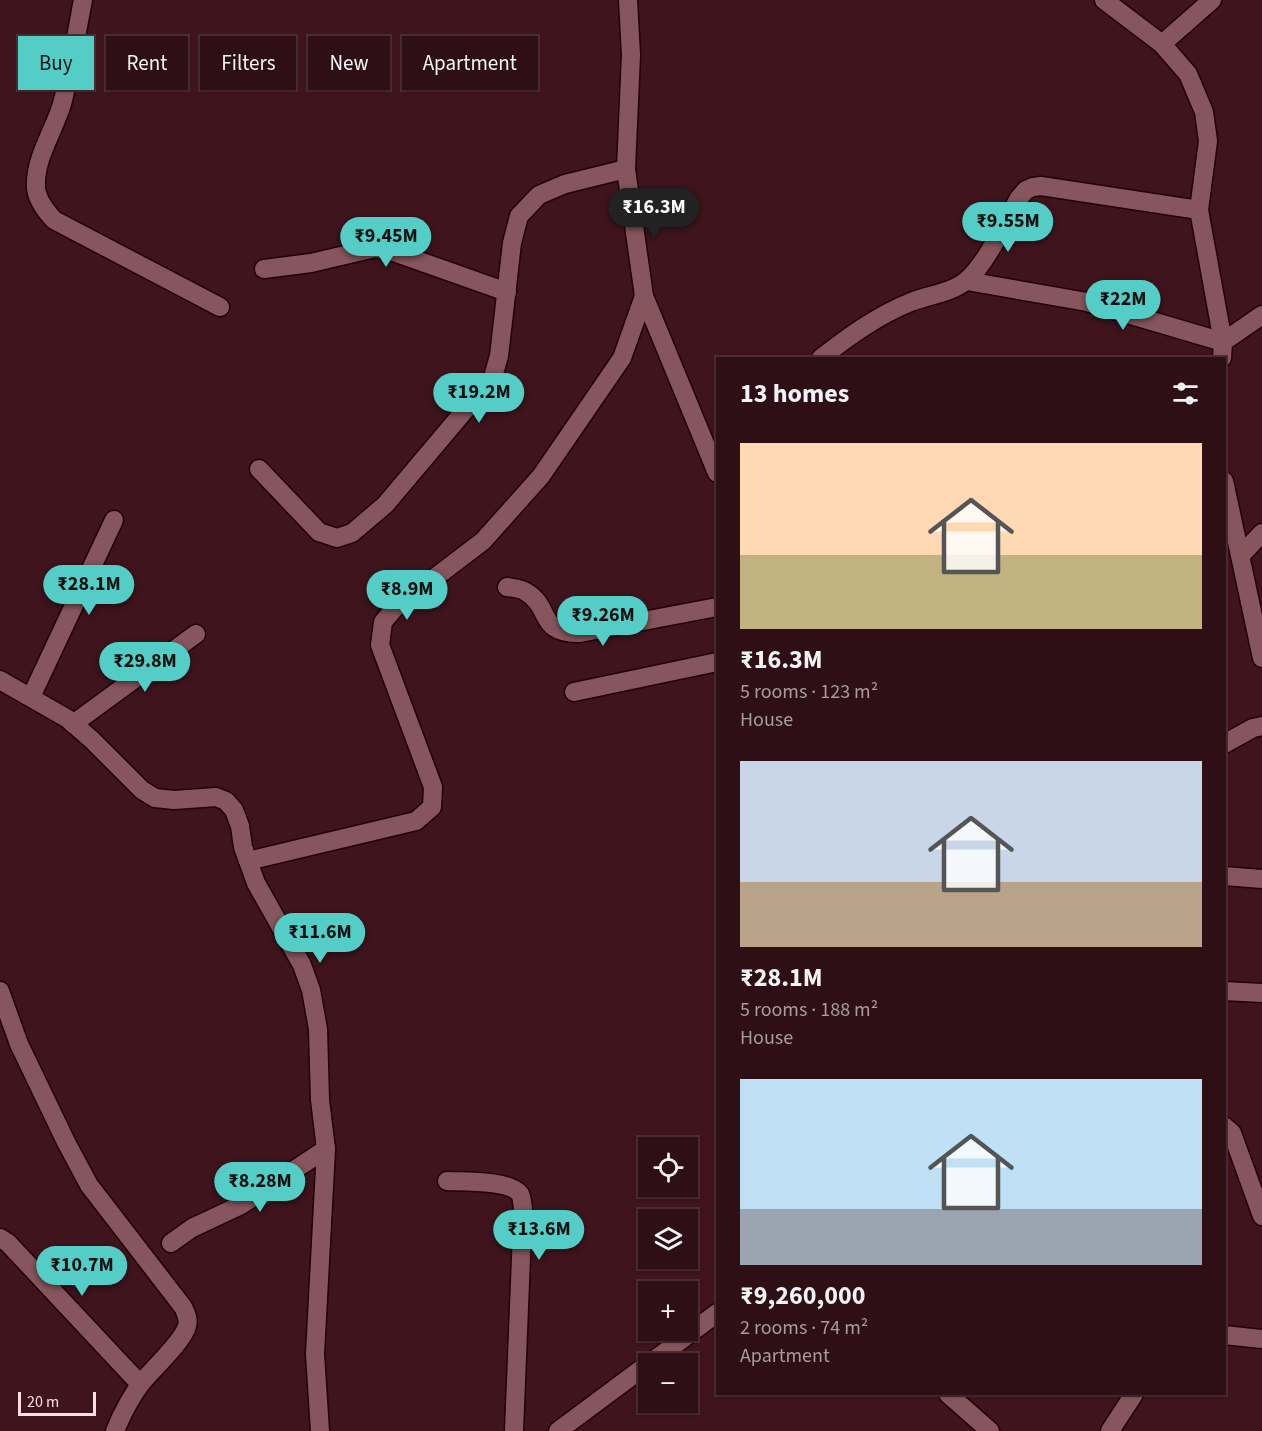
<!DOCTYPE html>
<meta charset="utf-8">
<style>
:root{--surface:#2f0f16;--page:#37181f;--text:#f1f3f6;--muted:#a79ca1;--line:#4a2f35;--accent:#54cdc6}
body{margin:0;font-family:"Source Sans 3",sans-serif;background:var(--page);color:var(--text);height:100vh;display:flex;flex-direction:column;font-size:22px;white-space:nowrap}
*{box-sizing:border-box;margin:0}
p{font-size:20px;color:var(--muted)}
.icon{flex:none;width:33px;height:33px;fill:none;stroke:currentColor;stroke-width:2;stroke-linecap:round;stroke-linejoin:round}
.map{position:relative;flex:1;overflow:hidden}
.panel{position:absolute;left:716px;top:357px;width:510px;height:1038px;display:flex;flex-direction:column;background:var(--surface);border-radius:0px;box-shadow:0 2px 4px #0004,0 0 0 2px var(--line)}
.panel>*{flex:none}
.hud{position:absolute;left:18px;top:36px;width:570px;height:54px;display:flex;gap:12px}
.fabs{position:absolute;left:638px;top:1137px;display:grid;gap:12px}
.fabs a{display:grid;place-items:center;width:60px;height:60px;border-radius:0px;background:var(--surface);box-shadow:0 2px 4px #0004,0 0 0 2px var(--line);font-size:30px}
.scale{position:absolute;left:18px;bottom:15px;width:78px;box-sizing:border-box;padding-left:6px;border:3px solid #fddfe2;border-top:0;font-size:16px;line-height:21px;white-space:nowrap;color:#fddfe2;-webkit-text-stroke:4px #3f141d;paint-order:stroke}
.price{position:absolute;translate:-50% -51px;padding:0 14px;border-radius:21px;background:var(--accent);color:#111;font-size:20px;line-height:39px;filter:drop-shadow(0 2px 3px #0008)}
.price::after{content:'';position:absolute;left:50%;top:36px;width:18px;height:14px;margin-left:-9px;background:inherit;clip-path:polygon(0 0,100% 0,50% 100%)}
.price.current{background:#222;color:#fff}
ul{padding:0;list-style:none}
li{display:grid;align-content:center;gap:12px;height:318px;padding:0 24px}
li span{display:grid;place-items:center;height:186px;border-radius:0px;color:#555}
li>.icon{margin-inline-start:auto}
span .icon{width:108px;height:108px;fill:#fffc;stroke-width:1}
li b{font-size:26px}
h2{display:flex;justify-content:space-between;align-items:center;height:72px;padding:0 24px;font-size:26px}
.pill{padding:0 21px;border-radius:0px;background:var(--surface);box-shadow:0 2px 4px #0004,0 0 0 2px var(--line);font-size:21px;line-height:54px}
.pill.current{background:var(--accent);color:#111}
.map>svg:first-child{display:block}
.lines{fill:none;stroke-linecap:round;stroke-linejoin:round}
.street-casing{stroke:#230007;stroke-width:21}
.street{stroke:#87555d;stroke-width:18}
</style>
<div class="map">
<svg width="1262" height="1431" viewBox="0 0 1262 1431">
<rect width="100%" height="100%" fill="#3f141d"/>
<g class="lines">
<g class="street-casing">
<g id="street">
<path d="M83,0c-7,35 -12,71 -21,104 -8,27 -28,55 -26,84 1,12 10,23 18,32l166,87"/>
<polyline points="628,0 631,55 626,169 644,296 717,473"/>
<polyline points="1104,0 1162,44 1188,74 1204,112 1208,141 1199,210 1223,342 1222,358"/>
<polyline points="1162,44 1212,0"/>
<polyline points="264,269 311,263 375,248 391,251 507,292"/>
<polyline points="967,281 1087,302 1223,342 1262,315"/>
<path d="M821,358c27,-21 57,-43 90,-56 17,-7 41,-9 56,-22 19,-16 39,-59 52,-82l7,-8 7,-3 8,-1 158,24"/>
<polyline points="259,469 319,532 337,538 352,533 385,505 493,377 499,356 512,243 519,216 539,195 565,184 626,169"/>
<polyline points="1224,481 1262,658"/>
<polyline points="1241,555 1262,533"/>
<path d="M507,587c6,1 14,1 19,5 26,15 11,42 54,41l137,-26"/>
<polyline points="0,680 68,719 92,740 142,790 155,798 174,800 216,797 226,801 234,810 240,826 243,847 256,883 302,965 311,990 318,1029 320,1100 326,1149 315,1354 320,1431"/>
<polyline points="574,692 717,662"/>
<polyline points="31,697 114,520"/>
<polyline points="73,724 196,634"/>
<polyline points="1224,744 1253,728 1262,726"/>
<polyline points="248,861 416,821 432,807 433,787 380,645 383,622 395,608 483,541 541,476 622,358 644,296"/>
<polyline points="1224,876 1262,879"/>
<path d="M0,991l19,53 47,98 23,43 94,122c3,6 6,12 4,19 -3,14 -34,43 -44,55 -12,15 -21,33 -28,50"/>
<polyline points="1224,991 1262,993"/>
<polyline points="1224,1126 1232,1133 1262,1216"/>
<path d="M447,1181c16,1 63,-1 73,13 2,3 2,10 3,14l-9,223"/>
<polyline points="0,1238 8,1243 140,1384"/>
<polyline points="171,1243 192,1228 241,1205 326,1149"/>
<polyline points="1224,1335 1262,1339"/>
<polyline points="649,1364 717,1313"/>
<polyline points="948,1394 990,1431"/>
<polyline points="558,1431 648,1364"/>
<polyline points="1110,1431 1134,1394"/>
</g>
</g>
<use href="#street" class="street"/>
</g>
</svg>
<div class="fabs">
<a><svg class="icon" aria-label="locate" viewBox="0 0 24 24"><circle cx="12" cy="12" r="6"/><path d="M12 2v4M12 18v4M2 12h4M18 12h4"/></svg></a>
<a><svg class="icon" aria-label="layers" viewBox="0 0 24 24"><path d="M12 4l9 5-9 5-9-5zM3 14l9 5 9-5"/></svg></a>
<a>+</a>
<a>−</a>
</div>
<div class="scale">20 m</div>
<b class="price current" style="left:654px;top:239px">₹16.3M</b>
<b class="price" style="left:1008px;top:253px">₹9.55M</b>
<b class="price" style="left:386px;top:268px">₹9.45M</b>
<b class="price" style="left:1123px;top:331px">₹22M</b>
<b class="price" style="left:479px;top:424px">₹19.2M</b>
<b class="price" style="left:89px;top:616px">₹28.1M</b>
<b class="price" style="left:407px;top:621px">₹8.9M</b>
<b class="price" style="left:603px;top:647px">₹9.26M</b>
<b class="price" style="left:145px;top:693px">₹29.8M</b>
<b class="price" style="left:320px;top:964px">₹11.6M</b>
<b class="price" style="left:260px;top:1213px">₹8.28M</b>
<b class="price" style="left:539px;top:1261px">₹13.6M</b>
<b class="price" style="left:82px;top:1297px">₹10.7M</b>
<div class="hud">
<a class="pill current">Buy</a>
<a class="pill">Rent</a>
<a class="pill">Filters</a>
<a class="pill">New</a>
<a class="pill">Apartment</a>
</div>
<section class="panel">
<h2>13 homes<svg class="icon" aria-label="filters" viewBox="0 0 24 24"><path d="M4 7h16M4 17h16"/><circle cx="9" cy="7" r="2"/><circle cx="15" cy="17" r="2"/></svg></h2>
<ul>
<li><span style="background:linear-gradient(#ffd9b3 60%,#c2b280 0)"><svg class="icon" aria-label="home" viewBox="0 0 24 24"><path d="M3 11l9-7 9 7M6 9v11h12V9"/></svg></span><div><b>₹16.3M</b><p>5 rooms · 123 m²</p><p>House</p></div></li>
<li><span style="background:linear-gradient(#c9d6e8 65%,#b9a48a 0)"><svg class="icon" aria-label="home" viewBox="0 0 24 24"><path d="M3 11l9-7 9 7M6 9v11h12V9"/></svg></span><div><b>₹28.1M</b><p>5 rooms · 188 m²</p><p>House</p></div></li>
<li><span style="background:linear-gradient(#bfe0f5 70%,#9aa5b1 0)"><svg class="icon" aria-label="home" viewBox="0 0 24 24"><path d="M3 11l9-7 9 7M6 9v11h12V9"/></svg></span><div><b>₹9,260,000</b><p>2 rooms · 74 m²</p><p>Apartment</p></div></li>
</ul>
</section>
</div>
